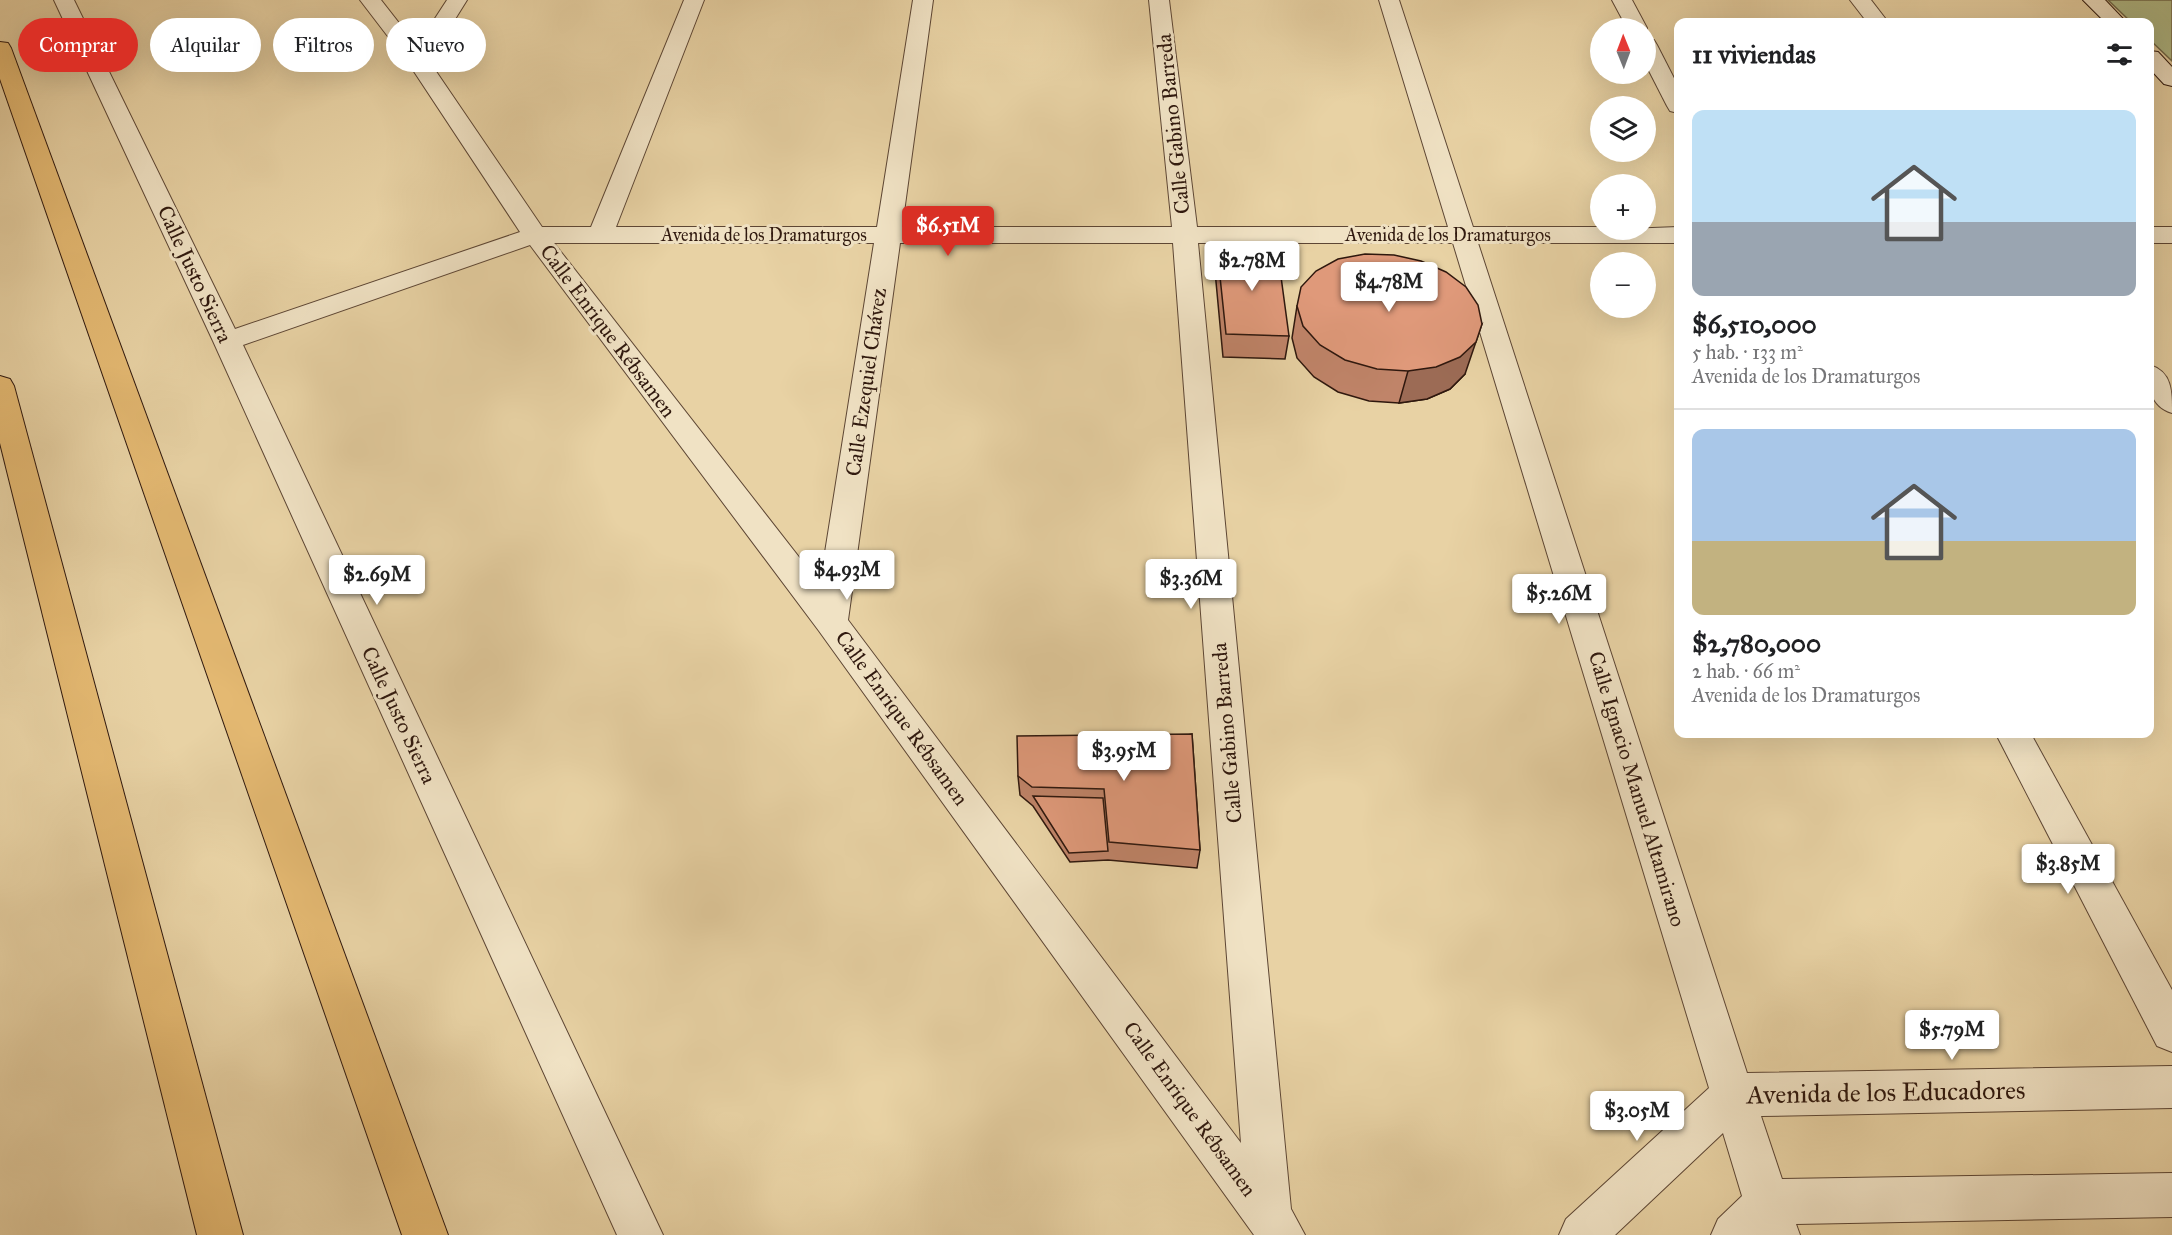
<!DOCTYPE html>
<html lang="es">
<meta charset="utf-8">
<style>
:root{--surface:#fff;--page:#f2f2f2;--text:#202124;--muted:#757577;--line:#e0e0e0;--accent:#d93025}
body{margin:0;font-family:"IM FELL Great Primer",serif;background:var(--page);color:var(--text);height:100vh;display:flex;flex-direction:column;font-size:22px;white-space:nowrap}
*{box-sizing:border-box;margin:0}
p{font-size:20px;color:var(--muted)}
.icon{flex:none;width:33px;height:33px;fill:none;stroke:currentColor;stroke-width:2;stroke-linecap:round;stroke-linejoin:round}
.map{position:relative;flex:1;overflow:hidden}
.details{position:absolute;left:1674px;top:18px;width:480px;height:720px;display:flex;flex-direction:column;background:var(--surface);border-radius:12px;box-shadow:0 6px 24px #0002}
.details>*{flex:none}
.top-card{position:absolute;left:18px;top:18px;width:570px;height:54px;display:flex;gap:12px}
.needle{width:39px;rotate:359deg}
.controls{position:absolute;left:1590px;top:18px;display:grid;gap:12px}
.controls a{display:grid;place-items:center;width:66px;height:66px;border-radius:50%;background:var(--surface);box-shadow:0 6px 24px #0002;font-size:30px}
.price{position:absolute;translate:-50% -51px;padding:0 14px;border-radius:6px;background:#fff;color:#222;font-size:20px;line-height:39px;filter:drop-shadow(0 2px 3px #0008)}
.price::after{content:'';position:absolute;left:50%;top:36px;width:18px;height:14px;margin-left:-9px;background:inherit;clip-path:polygon(0 0,100% 0,50% 100%)}
.price.current{background:var(--accent);color:#fff}
ul{padding:0;list-style:none}
li{display:grid;align-content:center;gap:12px;height:318px;padding:0 18px}
li+li{border-top:2px solid var(--line)}
li span{display:grid;place-items:center;height:186px;border-radius:12px;color:#555}
li>.icon{margin-inline-start:auto}
span .icon{width:108px;height:108px;fill:#fffc;stroke-width:1}
li b{font-size:26px}
h2{display:flex;justify-content:space-between;align-items:center;height:72px;padding:0 18px;font-size:26px}
.chip{padding:0 21px;border-radius:27px;background:var(--surface);box-shadow:0 6px 24px #0002;font-size:21px;line-height:54px}
.chip.current{background:var(--accent);color:#fff}
.map>svg:first-child{display:block}
.green{fill:#b1bd8a;stroke:#706a4c;stroke-width:1.5}
.lines{fill:none;stroke-linecap:round;stroke-linejoin:round}
.street-casing{stroke:#5d4634;stroke-width:2}
.secondary-casing{stroke:#2f180e;stroke-width:2}
.primary-casing{stroke:#2f180e;stroke-width:2}
.street{fill:#f0e2c4;fill-rule:evenodd}
.secondary{fill:#f0e2c4;fill-rule:evenodd}
.primary{fill:#e4b972;fill-rule:evenodd}
.wall{fill:#c08469;stroke:#2f180e;stroke-width:1.5}
.shaded-wall{fill:#9c6b55;stroke:#2f180e;stroke-width:1.5}
.building{fill:#df997a;stroke:#2f180e;stroke-width:1.5}
.labels{text-anchor:middle;stroke-width:6;stroke-linejoin:round;paint-order:stroke}
.far-street-label{font-size:18px;fill:#2f180e;stroke:#f0e2c4}
.street-label{font-size:21px;fill:#2f180e;stroke:#f0e2c4}
.near-street-label{font-size:26px;fill:#2f180e;stroke:#f0e2c4}
</style>
<div class="map">
<svg width="2172" height="1235" viewBox="0 0 2172 1235">
<rect width="100%" height="100%" fill="#e8d2a4"/>
<filter id="stains"><feTurbulence type="fractalNoise" baseFrequency=".00333" numOctaves="4"/><feColorMatrix values="0 0 0 0 .2 0 0 0 0 .09 0 0 0 0 .02 0 0 0 .5 -.17"/></filter>
<radialGradient id="worn" r=".72"><stop offset=".6" stop-color="#630" stop-opacity="0"/><stop offset="1" stop-color="#630" stop-opacity=".3"/></radialGradient>
<polygon class="green" points="2108,0 2172,0 2172,61 2150,40 2150,22 2131,22"/>
<g class="lines">
<g class="street-casing">
<g id="street">
<path d="M54,0h20l161,329 285,-97 -111,-168 -49,-64h21l36,46 30,-46h20l-38,61 113,166h49l93,-227h20l-88,227h261l36,-227h20l-31,227h270l-23,-227h20l28,227h251l-69,-227h20l74,227h127v3l78,-3v16h-200l269,830 425,-7v42l-411,8 21,63 390,-6v44l-376,7 4,11h-89l7,-16 24,-23 -19,-63 -108,102h-56l7,-16 143,-131 -256,-845h-255l93,966 14,26h-51l-435,-604 -289,-386 -287,100 420,890h-46l-404,-894zM554,243h320l-54,341zM900,243h273l68,900 -393,-523z"/>
<polygon points="1612,0 1632,0 1647,28 1646,31 1646,28 1627,28"/>
<polygon points="1850,0 1871,0 1888,22 1867,22"/>
<polygon points="1646,39 1654,40 1657,45 1678,86 1678,113 1670,111 1667,106 1646,65"/>
<rect x="2150" y="227" width="22" height="16"/>
<path d="M2150,365c22,7 22,26 22,48 -23,-7 -24,-28 -22,-48z"/>
<polygon points="1996,734 2031,734 2172,990 2172,1052 2157,1046"/>
</g>
</g>
<g class="secondary-casing">
<g id="secondary">
<polygon points="2083,0 2105,0 2126,22 2105,22"/>
<polygon points="2150,51 2158,52 2172,67 2172,86 2164,84 2150,69"/>
</g>
</g>
<g class="primary-casing">
<g id="primary">
<polygon points="0,42 8,43 11,48 448,1235 402,1235 0,79"/>
<polygon points="0,376 10,379 14,386 243,1235 197,1235 0,443"/>
</g>
</g>
<use href="#street" class="street"/>
<use href="#secondary" class="secondary"/>
<use href="#primary" class="primary"/>
</g>
<g class="wall">
<polygon points="1217,248 1289,336 1285,359 1223,357 1215,271"/>
<polygon points="1297,306 1465,374 1450,389 1427,399 1399,403 1369,401 1338,392 1314,377 1297,358 1292,338"/>
<polygon points="1192,734 1200,850 1197,868 1108,860 1070,862 1033,806 1020,795 1018,776"/>
</g>
<polygon class="shaded-wall" points="1482,324 1465,374 1450,389 1427,399 1399,403 1408,371"/>
<g class="building">
<polygon points="1277,247 1289,336 1226,334 1217,248"/>
<polygon points="1365,254 1394,255 1421,261 1446,272 1466,287 1478,305 1482,324 1476,342 1460,357 1436,367 1408,371 1377,369 1345,360 1320,345 1303,326 1297,306 1301,287 1316,271 1338,259"/>
<polygon points="1192,734 1200,850 1109,842 1104,789 1032,787 1018,776 1017,736"/>
<polygon points="1033,796 1103,798 1108,851 1069,853"/>
</g>
<g class="labels">
<g class="far-street-label">
<text x="764" y="241">Avenida de los Dramaturgos</text>
<text x="1448" y="241">Avenida de los Dramaturgos</text>
</g>
<g class="street-label">
<text transform="translate(1173 124) rotate(-96)" y="7">Calle Gabino Barreda</text>
<text transform="translate(195 274) rotate(65)" y="7">Calle Justo Sierra</text>
<text transform="translate(608 331) rotate(53)" y="7">Calle Enrique Rébsamen</text>
<text transform="translate(866 382) rotate(-82)" y="7">Calle Ezequiel Chávez</text>
<text transform="translate(399 715) rotate(65)" y="7">Calle Justo Sierra</text>
<text transform="translate(902 718) rotate(54)" y="7">Calle Enrique Rébsamen</text>
<text transform="translate(1227 733) rotate(-95)" y="7">Calle Gabino Barreda</text>
<text transform="translate(1637 789) rotate(73)" y="7">Calle Ignacio Manuel Altamirano</text>
<text transform="translate(1190 1109) rotate(54)" y="7">Calle Enrique Rébsamen</text>
</g>
<g class="near-street-label">
<text transform="translate(1886 1092) rotate(-1)" y="9">Avenida de los Educadores</text>
</g>
</g>
<rect width="100%" height="100%" filter="url(#stains)"/>
<rect width="100%" height="100%" fill="url(#worn)"/>
</svg>
<div class="controls">
<a><svg class="needle" viewBox="-14 -14 28 28"><path d="M0-13l5 13h-10z" fill="#e53935"/><path d="M0 13l5-13h-10z" fill="#757577"/></svg></a>
<a><svg class="icon" aria-label="layers" viewBox="0 0 24 24"><path d="M12 4l9 5-9 5-9-5zM3 14l9 5 9-5"/></svg></a>
<a>+</a>
<a>−</a>
</div>
<b class="price current" style="left:948px;top:257px">$6.51M</b>
<b class="price" style="left:1252px;top:292px">$2.78M</b>
<b class="price" style="left:1389px;top:313px">$4.78M</b>
<b class="price" style="left:847px;top:601px">$4.93M</b>
<b class="price" style="left:377px;top:606px">$2.69M</b>
<b class="price" style="left:1191px;top:610px">$3.36M</b>
<b class="price" style="left:1559px;top:625px">$5.26M</b>
<b class="price" style="left:1124px;top:782px">$3.95M</b>
<b class="price" style="left:2068px;top:895px">$3.85M</b>
<b class="price" style="left:1952px;top:1061px">$5.79M</b>
<b class="price" style="left:1637px;top:1142px">$3.05M</b>
<div class="top-card">
<a class="chip current">Comprar</a>
<a class="chip">Alquilar</a>
<a class="chip">Filtros</a>
<a class="chip">Nuevo</a>
</div>
<section class="details">
<h2>11 viviendas<svg class="icon" aria-label="filters" viewBox="0 0 24 24"><path d="M4 7h16M4 17h16"/><circle cx="9" cy="7" r="2"/><circle cx="15" cy="17" r="2"/></svg></h2>
<ul>
<li><span style="background:linear-gradient(#bfe0f5 60%,#9aa5b1 0)"><svg class="icon" aria-label="home" viewBox="0 0 24 24"><path d="M3 11l9-7 9 7M6 9v11h12V9"/></svg></span><div><b>$6,510,000</b><p>5 hab. · 133 m²</p><p>Avenida de los Dramaturgos</p></div></li>
<li><span style="background:linear-gradient(#a9c7e8 60%,#c2b280 0)"><svg class="icon" aria-label="home" viewBox="0 0 24 24"><path d="M3 11l9-7 9 7M6 9v11h12V9"/></svg></span><div><b>$2,780,000</b><p>2 hab. · 66 m²</p><p>Avenida de los Dramaturgos</p></div></li>
</ul>
</section>
</div>
